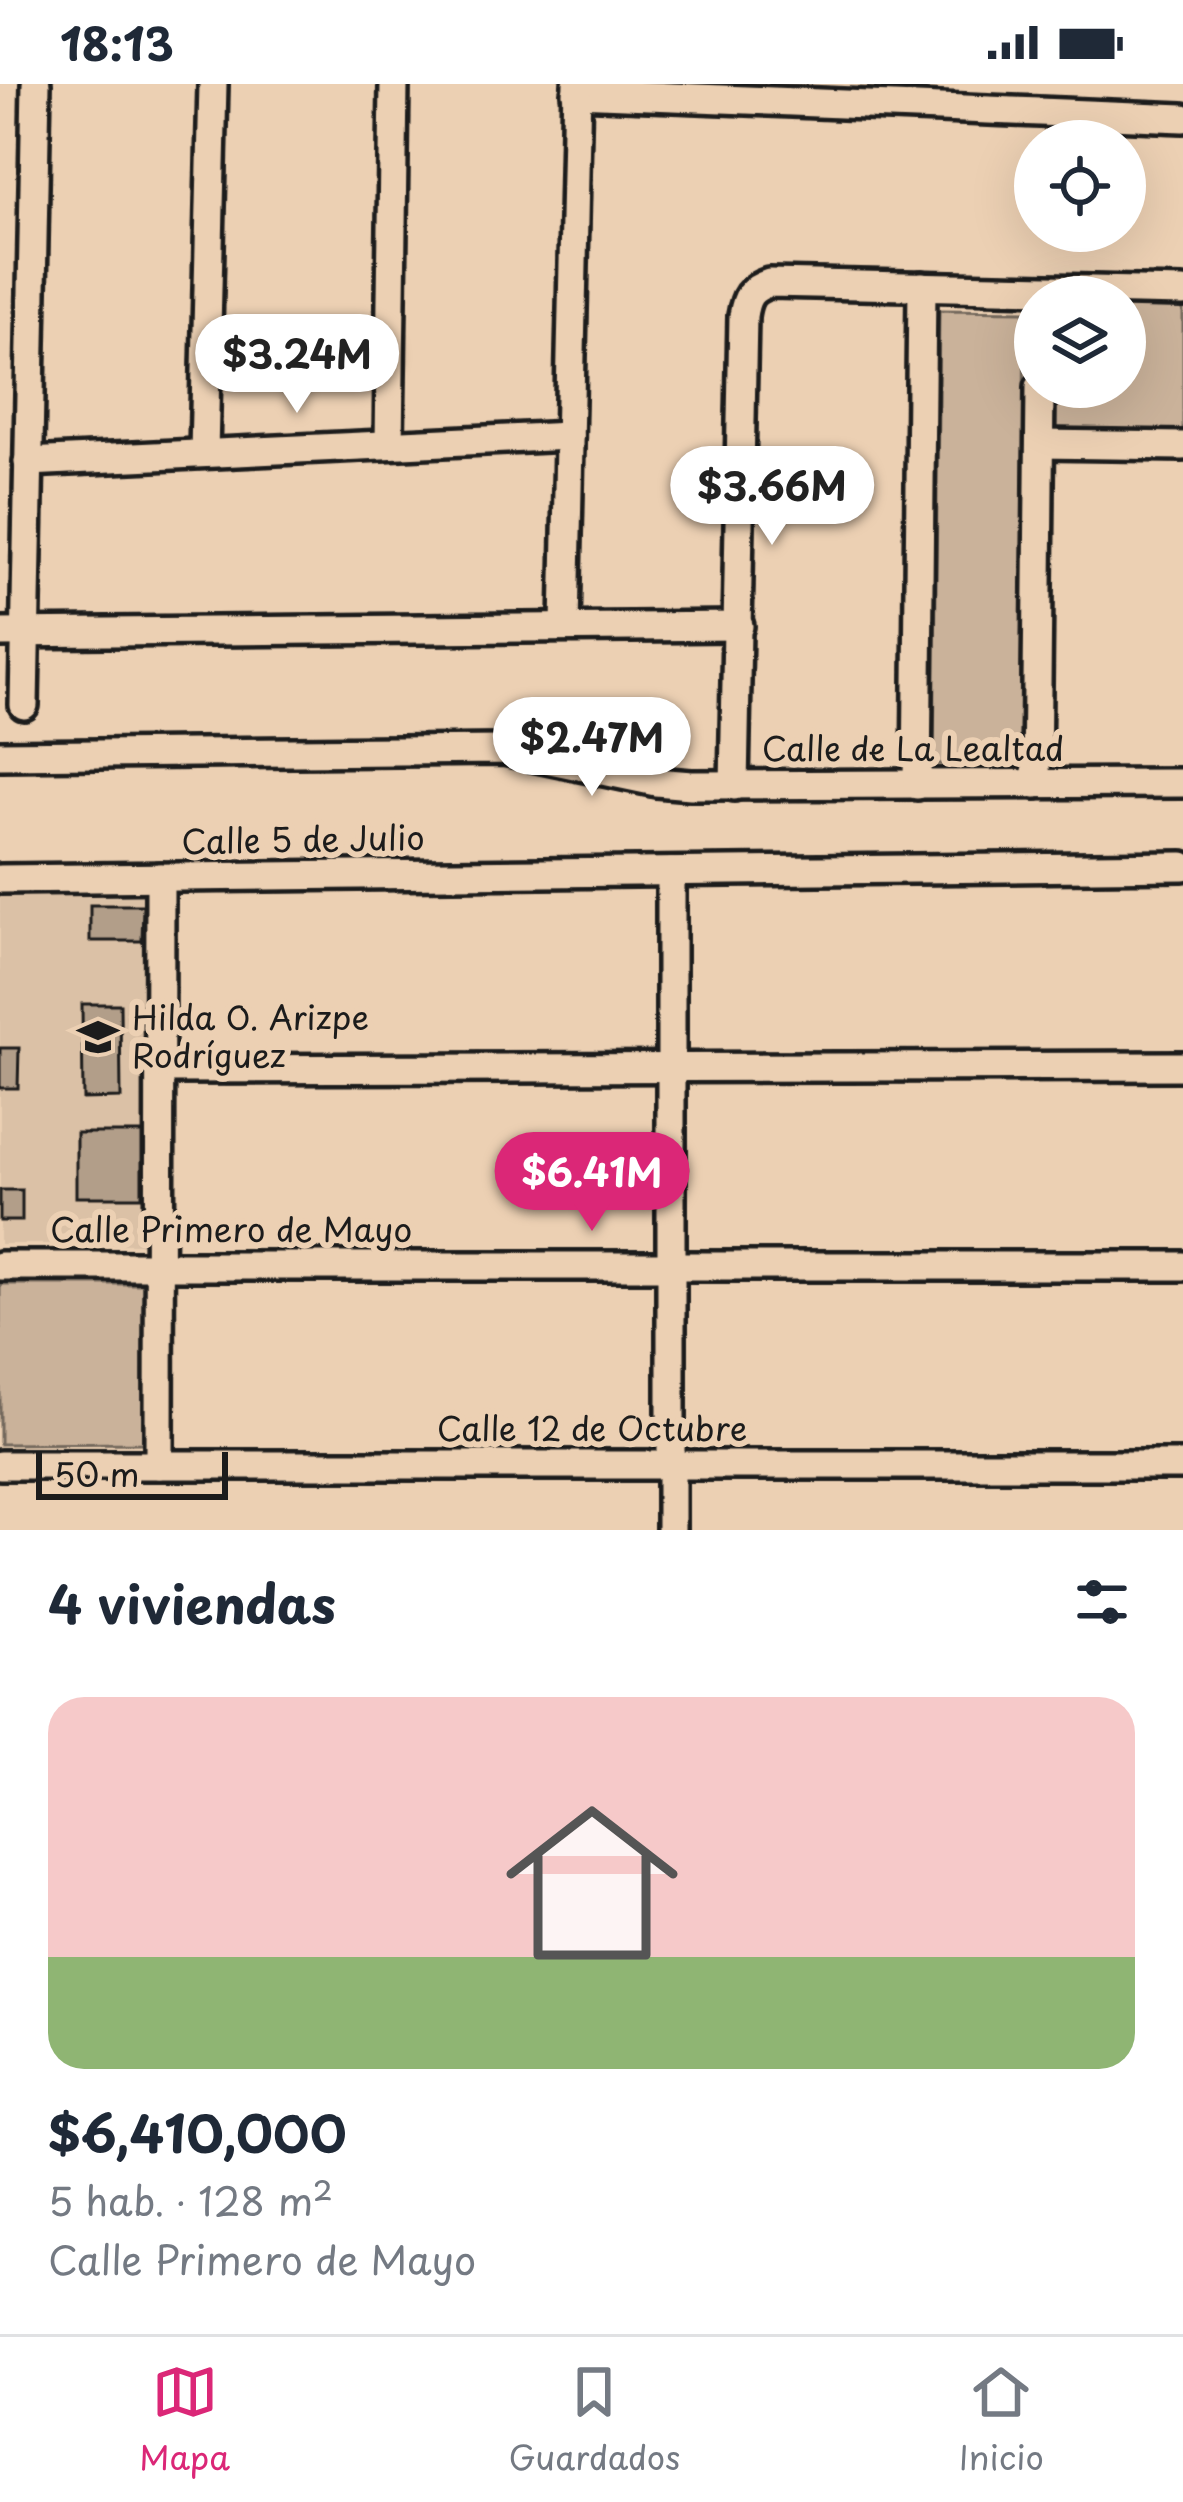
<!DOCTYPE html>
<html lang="es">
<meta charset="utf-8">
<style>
:root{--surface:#fff;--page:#f6f6f7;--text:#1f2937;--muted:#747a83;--line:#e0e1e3;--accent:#db2777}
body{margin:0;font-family:"Playpen Sans",sans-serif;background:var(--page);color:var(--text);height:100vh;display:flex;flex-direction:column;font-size:45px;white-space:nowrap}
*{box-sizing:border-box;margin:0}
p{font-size:39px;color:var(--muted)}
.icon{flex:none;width:66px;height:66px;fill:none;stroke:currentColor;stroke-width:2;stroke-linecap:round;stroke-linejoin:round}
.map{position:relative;height:1446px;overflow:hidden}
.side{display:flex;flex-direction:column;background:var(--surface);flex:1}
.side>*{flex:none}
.buttons{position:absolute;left:1014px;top:36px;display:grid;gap:24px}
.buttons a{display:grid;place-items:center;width:132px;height:132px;border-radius:50%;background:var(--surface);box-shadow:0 12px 48px #0002;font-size:60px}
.scale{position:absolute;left:36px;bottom:30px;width:192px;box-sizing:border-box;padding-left:12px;border:6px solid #1c1c1c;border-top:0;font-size:33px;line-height:42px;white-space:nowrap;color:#1c1c1c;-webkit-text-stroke:9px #ecd0b3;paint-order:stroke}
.price{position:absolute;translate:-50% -102px;padding:0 27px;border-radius:42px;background:#fff;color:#222;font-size:39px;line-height:78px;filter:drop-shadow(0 3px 6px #0008)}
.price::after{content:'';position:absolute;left:50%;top:72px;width:36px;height:27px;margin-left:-18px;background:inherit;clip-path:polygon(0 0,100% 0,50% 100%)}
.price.selected{background:var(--accent);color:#fff}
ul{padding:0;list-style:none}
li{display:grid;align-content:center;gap:24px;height:636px;padding:0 48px}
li+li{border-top:3px solid var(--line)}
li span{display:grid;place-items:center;height:372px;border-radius:36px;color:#555}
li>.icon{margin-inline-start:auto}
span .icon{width:216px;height:216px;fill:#fffc;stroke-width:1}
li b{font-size:51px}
h2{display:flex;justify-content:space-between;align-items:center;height:144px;padding:0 48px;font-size:51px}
.status{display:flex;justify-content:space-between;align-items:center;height:84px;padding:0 60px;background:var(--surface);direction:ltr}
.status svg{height:33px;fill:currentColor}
.menu{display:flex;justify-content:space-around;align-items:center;height:168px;border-top:3px solid var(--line);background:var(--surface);font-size:33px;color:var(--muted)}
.menu a{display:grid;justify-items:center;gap:6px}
.menu .selected{color:var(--accent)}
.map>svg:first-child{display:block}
.built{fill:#dbc1a6}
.green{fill:#cab29a;stroke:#73675b;stroke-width:3}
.building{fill:#b29e89;stroke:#1c1c1c;stroke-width:3}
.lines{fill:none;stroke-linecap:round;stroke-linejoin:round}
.street-casing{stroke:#1c1c1c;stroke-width:36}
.street{stroke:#ecd0b3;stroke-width:27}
.labels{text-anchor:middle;stroke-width:12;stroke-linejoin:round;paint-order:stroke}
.street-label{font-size:33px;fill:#1c1c1c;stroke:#ecd0b3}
.poi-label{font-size:33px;fill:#1c1c1c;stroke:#ecd0b3;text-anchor:start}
</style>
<div class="status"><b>18:13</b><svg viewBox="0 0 49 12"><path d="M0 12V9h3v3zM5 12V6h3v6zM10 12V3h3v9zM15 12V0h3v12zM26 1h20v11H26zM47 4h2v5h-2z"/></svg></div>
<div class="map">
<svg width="1183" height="1446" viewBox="0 0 1183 1446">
<rect width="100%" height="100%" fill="#ecd0b3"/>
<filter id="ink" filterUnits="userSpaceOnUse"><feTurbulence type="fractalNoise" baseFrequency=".00833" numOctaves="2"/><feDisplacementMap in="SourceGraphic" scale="24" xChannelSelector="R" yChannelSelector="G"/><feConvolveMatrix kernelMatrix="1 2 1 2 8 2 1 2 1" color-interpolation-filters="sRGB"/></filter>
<g filter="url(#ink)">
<polygon class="built" points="142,802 143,1160 0,1160 0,803"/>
<g class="green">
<polygon points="1183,210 1183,361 1039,359 1040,303 1125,303 1125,213"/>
<polygon points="939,226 1025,227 1020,680 934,680"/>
<polygon points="0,1200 144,1200 145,1359 0,1360"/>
</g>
<g class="building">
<polygon points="90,821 143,821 142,857 90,857"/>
<polygon points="82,920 120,920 121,1014 83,1015"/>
<polygon points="0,964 19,964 18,1004 0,1004"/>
<rect x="76" y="1049" width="66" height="64"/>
<rect x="0" y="1106" width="22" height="31"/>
</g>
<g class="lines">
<g class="street-casing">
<g id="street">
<polyline points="576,9 1183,34"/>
<polyline points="389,360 394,0"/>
<polyline points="1040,360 1183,362"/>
<polyline points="204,368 213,0"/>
<polyline points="28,378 569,352"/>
<polyline points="565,541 577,0"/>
<polyline points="0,549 739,542"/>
<polyline points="24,621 36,0"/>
<polyline points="0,671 503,666 656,698 691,701 1183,699"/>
<polyline points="1036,700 1040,303"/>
<polyline points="917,701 922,202"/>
<path d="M734,702l9,-470c3,-19 7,-27 26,-33l414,9"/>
<polyline points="671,788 671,1446"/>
<polyline points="0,795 1183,782"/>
<polyline points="159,985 1183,982"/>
<polyline points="0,1182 1183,1182"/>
<polyline points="0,1381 1183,1381"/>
<polyline points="159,1381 160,793"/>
</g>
</g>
<use href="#street" class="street"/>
</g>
</g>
<defs>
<g id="school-bare" transform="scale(3.24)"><path d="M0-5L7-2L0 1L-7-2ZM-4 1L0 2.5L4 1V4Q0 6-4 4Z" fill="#1c1c1c" stroke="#ecd0b3" stroke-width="2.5" paint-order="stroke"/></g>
</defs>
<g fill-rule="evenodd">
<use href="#school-bare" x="98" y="953"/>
</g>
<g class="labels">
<g class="street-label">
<text x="913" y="677">Calle de La Lealtad</text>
<text transform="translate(303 756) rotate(-1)" y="12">Calle 5 de Julio</text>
<text x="231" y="1158">Calle Primero de Mayo</text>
<text x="592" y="1357">Calle 12 de Octubre</text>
</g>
<g class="poi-label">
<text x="132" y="946">Hilda O. Arizpe<tspan x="132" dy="38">Rodríguez</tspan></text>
</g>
</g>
</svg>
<div class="buttons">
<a><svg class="icon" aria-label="locate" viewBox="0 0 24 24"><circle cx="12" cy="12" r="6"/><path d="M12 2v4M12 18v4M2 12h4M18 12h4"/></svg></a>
<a><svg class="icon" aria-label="layers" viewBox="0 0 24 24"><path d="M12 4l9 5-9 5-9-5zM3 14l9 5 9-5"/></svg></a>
</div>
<div class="scale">50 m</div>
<b class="price" style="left:297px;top:332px">$3.24M</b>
<b class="price" style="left:772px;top:464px">$3.66M</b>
<b class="price" style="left:592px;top:715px">$2.47M</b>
<b class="price selected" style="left:592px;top:1150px">$6.41M</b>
</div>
<section class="side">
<h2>4 viviendas<svg class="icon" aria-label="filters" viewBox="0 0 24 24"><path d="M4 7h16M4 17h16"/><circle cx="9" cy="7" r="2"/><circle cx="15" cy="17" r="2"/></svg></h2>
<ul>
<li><span style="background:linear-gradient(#f6c9c9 70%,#8fb573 0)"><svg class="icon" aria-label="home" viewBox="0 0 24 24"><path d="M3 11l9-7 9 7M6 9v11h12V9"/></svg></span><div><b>$6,410,000</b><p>5 hab. · 128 m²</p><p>Calle Primero de Mayo</p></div></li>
</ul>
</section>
<nav class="menu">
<a class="selected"><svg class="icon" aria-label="map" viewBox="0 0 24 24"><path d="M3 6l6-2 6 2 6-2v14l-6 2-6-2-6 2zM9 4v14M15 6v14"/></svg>Mapa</a>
<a><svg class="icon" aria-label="saved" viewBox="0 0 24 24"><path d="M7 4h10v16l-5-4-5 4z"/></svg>Guardados</a>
<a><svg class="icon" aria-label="home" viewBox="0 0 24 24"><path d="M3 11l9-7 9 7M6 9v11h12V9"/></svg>Inicio</a>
</nav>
